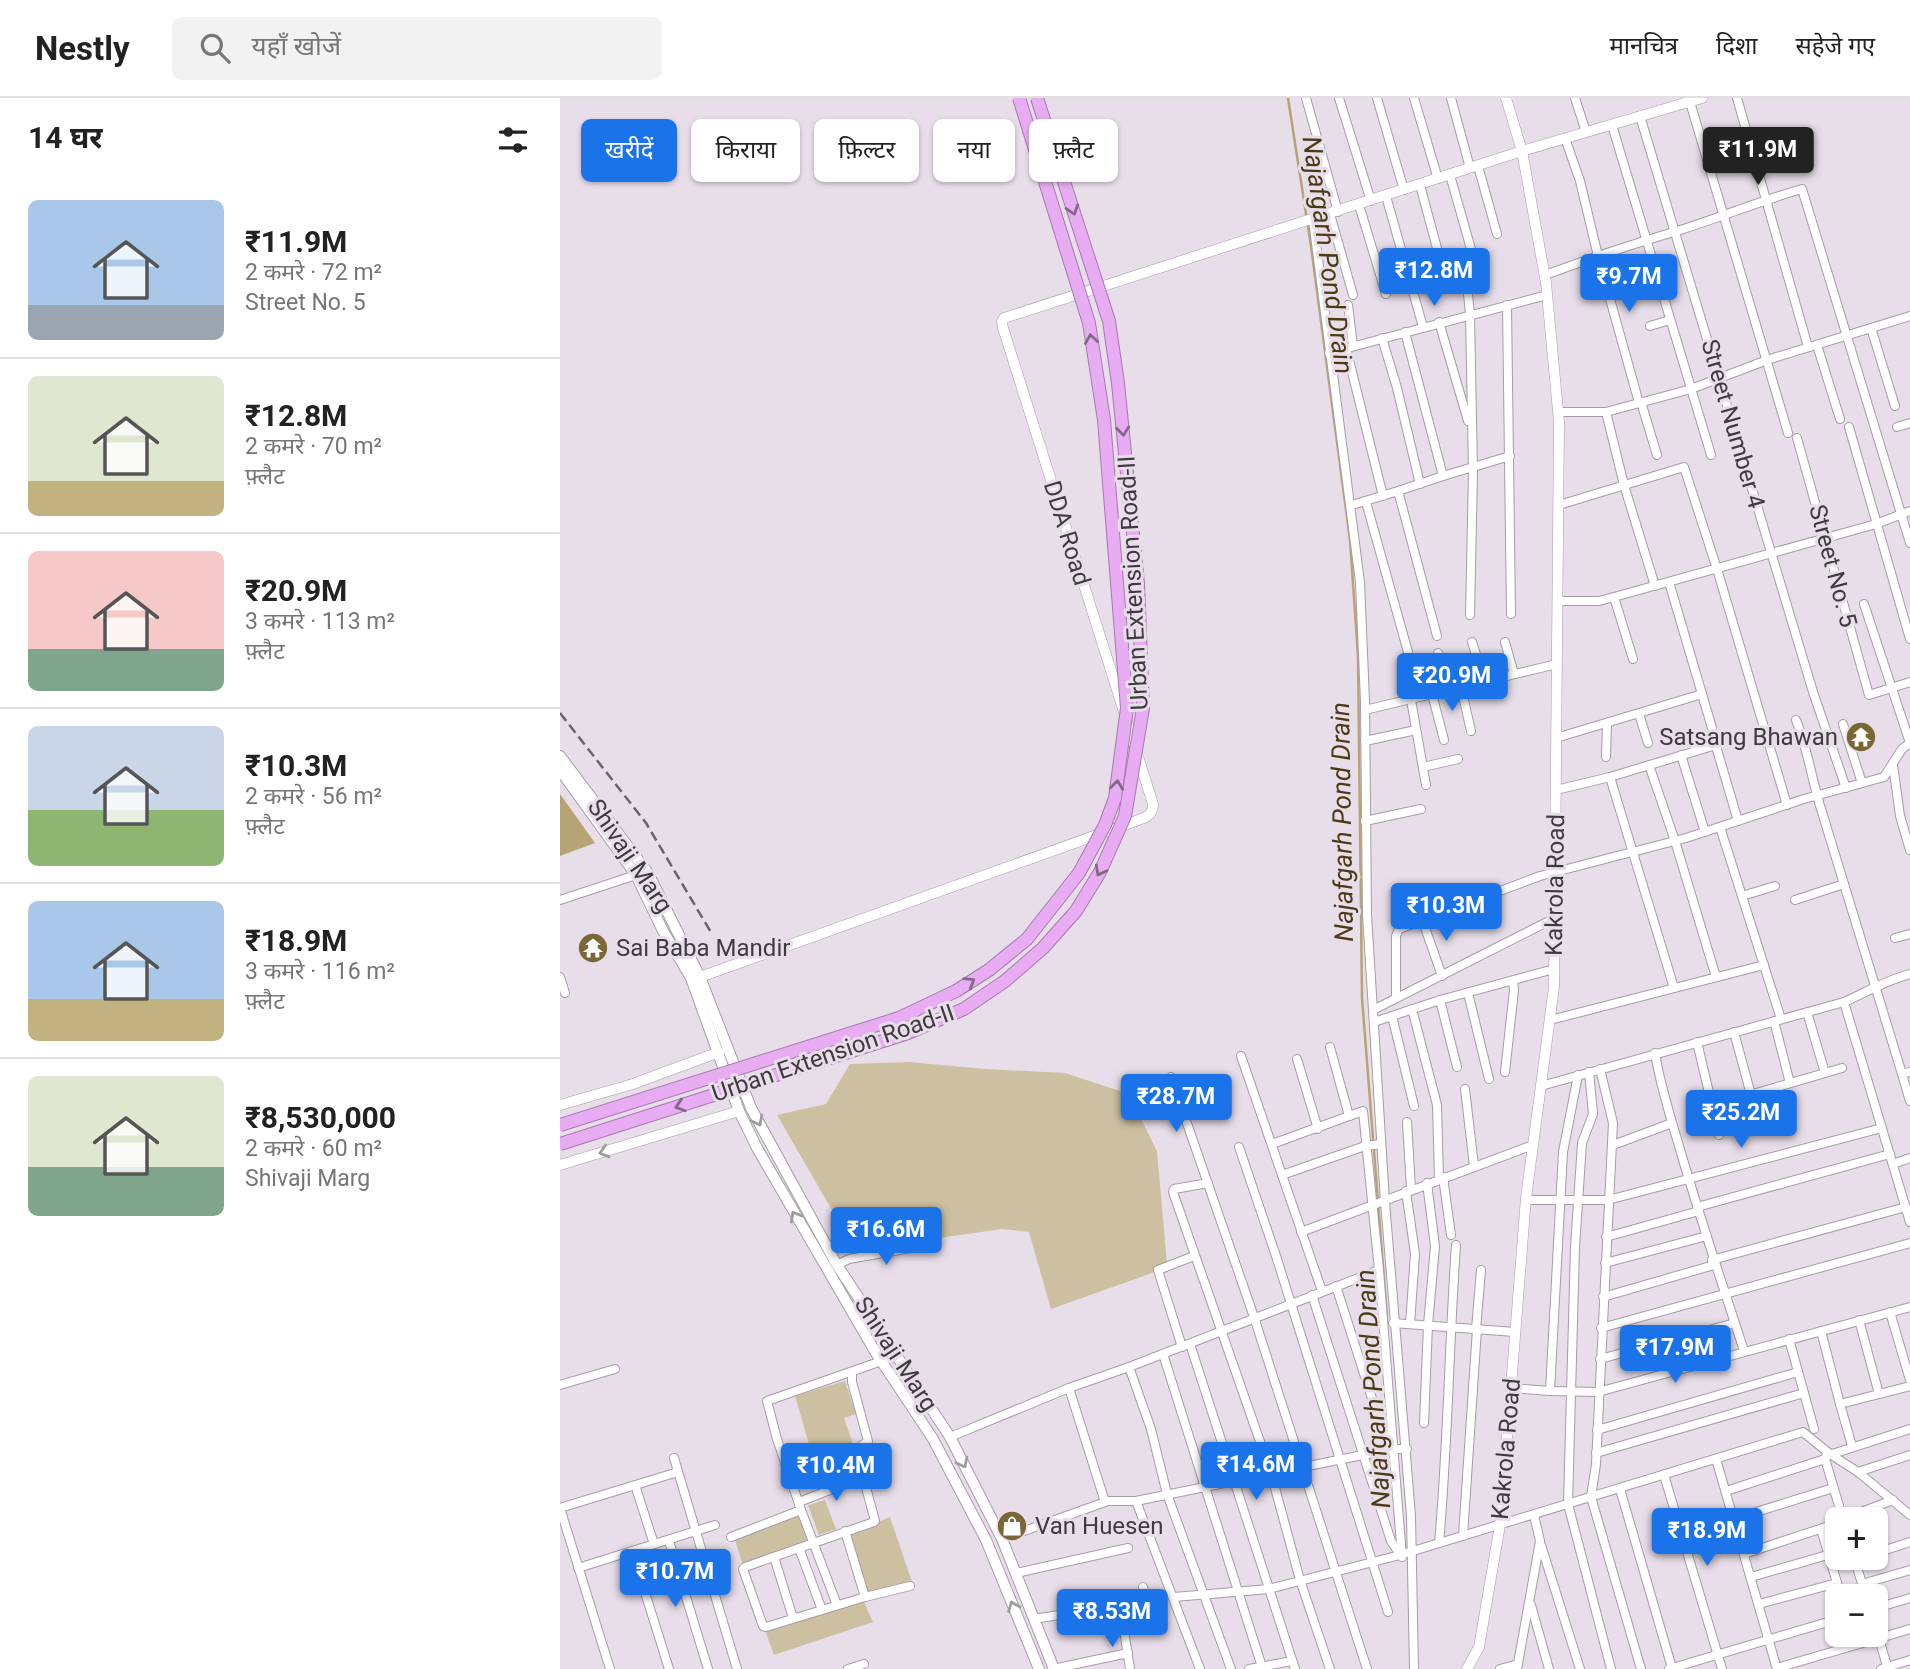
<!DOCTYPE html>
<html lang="hi">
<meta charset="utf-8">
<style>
:root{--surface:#fff;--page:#f2f2f2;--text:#222;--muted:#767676;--line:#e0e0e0;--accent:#1a73e8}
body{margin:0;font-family:Roboto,"Noto Sans Devanagari",sans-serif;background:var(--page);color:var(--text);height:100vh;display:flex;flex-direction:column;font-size:26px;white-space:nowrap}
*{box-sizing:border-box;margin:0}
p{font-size:23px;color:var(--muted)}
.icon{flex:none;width:38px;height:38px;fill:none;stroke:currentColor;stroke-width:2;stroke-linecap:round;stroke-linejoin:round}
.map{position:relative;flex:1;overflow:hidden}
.details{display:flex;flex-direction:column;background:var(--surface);width:560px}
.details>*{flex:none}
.banner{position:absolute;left:21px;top:21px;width:665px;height:63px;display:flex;gap:14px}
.tools{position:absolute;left:1265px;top:1409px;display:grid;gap:14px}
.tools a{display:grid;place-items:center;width:63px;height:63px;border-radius:10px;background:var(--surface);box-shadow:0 2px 5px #0004;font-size:35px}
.price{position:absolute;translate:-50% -60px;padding:0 16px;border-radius:7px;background:var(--accent);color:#fff;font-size:23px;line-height:46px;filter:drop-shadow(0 2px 4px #0008)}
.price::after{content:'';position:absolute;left:50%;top:42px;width:21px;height:16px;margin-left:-10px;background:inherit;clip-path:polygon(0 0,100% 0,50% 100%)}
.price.on{background:#222;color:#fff}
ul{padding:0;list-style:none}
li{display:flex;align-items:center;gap:21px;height:175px;padding:0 28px}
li+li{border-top:2px solid var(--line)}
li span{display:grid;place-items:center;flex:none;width:196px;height:140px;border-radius:10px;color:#555}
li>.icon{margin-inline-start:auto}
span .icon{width:84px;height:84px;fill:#fffc;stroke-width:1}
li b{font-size:30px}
h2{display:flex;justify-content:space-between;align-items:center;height:84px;padding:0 28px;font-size:30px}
.chip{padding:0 24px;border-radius:10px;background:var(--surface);box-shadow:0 2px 5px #0004;font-size:24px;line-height:63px}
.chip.on{background:var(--accent);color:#fff}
header{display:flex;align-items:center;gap:42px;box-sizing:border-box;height:98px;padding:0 35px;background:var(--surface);border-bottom:2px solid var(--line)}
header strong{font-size:33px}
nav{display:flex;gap:38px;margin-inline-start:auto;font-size:24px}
.search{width:490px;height:63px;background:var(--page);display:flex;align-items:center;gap:18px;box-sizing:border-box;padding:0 24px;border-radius:10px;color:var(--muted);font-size:26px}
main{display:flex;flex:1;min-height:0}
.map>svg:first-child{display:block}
.green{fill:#cdc0a0}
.water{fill:#b7a475}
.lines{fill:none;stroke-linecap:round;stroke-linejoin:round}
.stream{stroke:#b7a475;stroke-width:2.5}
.minor-casing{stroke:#a69ca8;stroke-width:10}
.tertiary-casing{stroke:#a69ca8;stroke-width:11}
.secondary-casing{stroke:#a69ca8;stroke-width:12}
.minor{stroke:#fff;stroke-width:8}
.tertiary{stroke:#fff;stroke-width:10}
.secondary{stroke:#fff;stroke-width:10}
.rail{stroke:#69646a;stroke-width:2.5;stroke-dasharray:10 5;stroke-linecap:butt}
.trunk-bridge-casing{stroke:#a877b1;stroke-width:14;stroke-linecap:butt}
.trunk-bridge{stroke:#e7acf2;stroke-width:12}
.oneway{stroke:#826887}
.oneway2{stroke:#9e9c9f}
.labels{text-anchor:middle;stroke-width:6;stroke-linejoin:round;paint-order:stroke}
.street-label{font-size:24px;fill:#3e3a3f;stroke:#e8deea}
.poi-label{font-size:24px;fill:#3e3a3f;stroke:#e8deea;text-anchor:start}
.water-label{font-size:26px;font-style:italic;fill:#4a3b15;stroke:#e8deea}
</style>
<header>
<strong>Nestly</strong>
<div class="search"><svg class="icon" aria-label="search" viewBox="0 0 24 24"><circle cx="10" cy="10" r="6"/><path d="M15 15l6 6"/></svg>यहाँ खोजें</div>
<nav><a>मानचित्र</a><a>दिशा</a><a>सहेजे गए</a></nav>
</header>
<main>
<section class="details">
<h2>14 घर<svg class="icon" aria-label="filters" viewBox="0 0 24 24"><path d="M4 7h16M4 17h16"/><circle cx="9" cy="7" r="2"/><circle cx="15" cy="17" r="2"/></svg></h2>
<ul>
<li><span style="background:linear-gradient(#a9c7e8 75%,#9aa5b1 0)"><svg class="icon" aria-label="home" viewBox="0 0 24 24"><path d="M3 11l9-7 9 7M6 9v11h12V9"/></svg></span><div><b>₹11.9M</b><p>2 कमरे · 72 m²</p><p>Street No. 5</p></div></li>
<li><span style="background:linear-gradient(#dfe7d0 75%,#c2b280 0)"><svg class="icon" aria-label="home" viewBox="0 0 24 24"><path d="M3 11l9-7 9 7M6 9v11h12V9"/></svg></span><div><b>₹12.8M</b><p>2 कमरे · 70 m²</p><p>फ़्लैट</p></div></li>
<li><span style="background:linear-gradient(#f6c9c9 70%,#7fa58c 0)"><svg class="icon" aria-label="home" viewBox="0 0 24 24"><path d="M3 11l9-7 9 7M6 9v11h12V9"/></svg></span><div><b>₹20.9M</b><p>3 कमरे · 113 m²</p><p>फ़्लैट</p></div></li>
<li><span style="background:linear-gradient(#c9d6e8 60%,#8fb573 0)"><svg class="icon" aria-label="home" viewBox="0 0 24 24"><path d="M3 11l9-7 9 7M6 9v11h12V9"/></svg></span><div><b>₹10.3M</b><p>2 कमरे · 56 m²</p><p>फ़्लैट</p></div></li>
<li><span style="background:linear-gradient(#a9c7e8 70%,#c2b280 0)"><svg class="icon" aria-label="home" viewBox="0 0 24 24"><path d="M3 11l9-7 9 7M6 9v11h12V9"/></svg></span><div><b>₹18.9M</b><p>3 कमरे · 116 m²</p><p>फ़्लैट</p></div></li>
<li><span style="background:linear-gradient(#dfe7d0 65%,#7fa58c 0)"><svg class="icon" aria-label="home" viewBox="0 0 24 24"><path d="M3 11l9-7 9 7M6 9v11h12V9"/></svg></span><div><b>₹8,530,000</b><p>2 कमरे · 60 m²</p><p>Shivaji Marg</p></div></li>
</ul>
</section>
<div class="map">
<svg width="1350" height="1571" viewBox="0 0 1350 1571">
<rect width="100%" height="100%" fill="#e8deea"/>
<g class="green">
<polygon points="349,964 425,971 505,975 563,994 578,996 576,1011 597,1053 607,1166 592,1175 491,1211 469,1134 442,1131 295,1152 217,1017 266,1006 290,966"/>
<polygon points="285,1283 296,1316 284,1320 294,1349 286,1353 294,1380 276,1386 266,1358 254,1363 235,1298"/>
<polygon points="265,1402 276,1431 259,1437 248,1407"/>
<polygon points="239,1417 248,1445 183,1468 175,1442"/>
<polygon points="330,1419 353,1487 307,1502 286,1437"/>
<polygon points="303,1502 313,1524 214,1557 205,1532"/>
</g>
<polygon class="water" points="0,696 35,745 0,758"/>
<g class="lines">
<polyline class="stream" points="728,0 751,148 790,442 798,558 802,900 827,1219"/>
<g class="minor-casing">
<g id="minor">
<polyline points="746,0 778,114"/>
<polyline points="779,0 811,103"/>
<polyline points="817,0 844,92"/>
<polyline points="854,0 878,81"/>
<polyline points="891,0 910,70"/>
<polyline points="1015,0 1026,34"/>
<polyline points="1177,0 1248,249"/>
<polyline points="1130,4 1228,335"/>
<polyline points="1080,18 1253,594 1286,690"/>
<polyline points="1052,27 1151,357"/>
<polyline points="918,68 937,136"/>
<polyline points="890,77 911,151 905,166 910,216 913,374 910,517"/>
<polyline points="860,87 881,165"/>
<polyline points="826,98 863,229"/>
<polyline points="799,107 826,196"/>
<polyline points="770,116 793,197"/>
<polyline points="753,122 800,484 805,603 807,817 825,1104 851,1418 854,1571"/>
<polyline points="985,177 1038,158 1020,83 1005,40"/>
<polyline points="788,207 793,248"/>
<polyline points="947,207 951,516"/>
<polyline points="879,224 908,323"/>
<polyline points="1090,228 1110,222"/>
<polyline points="1311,230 1335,308"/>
<polyline points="845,234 883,378 838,393 877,538"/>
<polyline points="822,240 837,290 860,386"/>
<polyline points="1257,247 1280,321"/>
<polyline points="786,250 823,398"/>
<polyline points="769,255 987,197"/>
<polyline points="1081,304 1097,357"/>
<path d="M1079,305l-41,-147c27,-9 52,-17 79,-25 42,-13 82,-30 125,-42l108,354"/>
<polyline points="998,314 1046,314 1064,387 1095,488"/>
<polyline points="1046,314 1131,291 1207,262 1350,218"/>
<polyline points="1289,329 1350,541"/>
<polyline points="1337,329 1350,325"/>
<polyline points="1237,340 1309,597 1350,584"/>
<polyline points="883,378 950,358"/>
<polyline points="806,404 848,554"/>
<polyline points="792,407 838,393"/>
<polyline points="999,407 1124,369 1157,471 1227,707"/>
<polyline points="1109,484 1152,630"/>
<polyline points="1054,499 1073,561"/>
<polyline points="998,503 1039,503 1054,499 1316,426 1350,413"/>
<polyline points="1304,506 1350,645"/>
<polyline points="912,544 925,584"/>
<polyline points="945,544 954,576"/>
<polyline points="878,555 888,593"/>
<polyline points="901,589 911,633"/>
<polyline points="872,596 884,642"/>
<polyline points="851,602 866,687"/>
<polyline points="805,612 997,566"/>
<polyline points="1079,616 1088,645"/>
<path d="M1236,622c12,29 16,62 26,92 27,88 54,175 80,262l8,-2"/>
<polyline points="1283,626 1302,685"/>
<polyline points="1153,638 1178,723"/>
<polyline points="996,640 1142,596"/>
<polyline points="805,643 856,632"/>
<polyline points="1121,657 1145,734"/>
<polyline points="1046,659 1047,626"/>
<polyline points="1089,667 1115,743 1156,879"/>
<polyline points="1333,667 1340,718 1350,752"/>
<polyline points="863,669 898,661"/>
<polyline points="1050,679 1114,890"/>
<polyline points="996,692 1050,679 1156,647"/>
<polyline points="805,723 861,711"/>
<polyline points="1160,729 1221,921"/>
<polyline points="1182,798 1215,788"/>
<polyline points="0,802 76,777"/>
<polyline points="1235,802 1284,786"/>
<polyline points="862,821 882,878"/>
<polyline points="1335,840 1350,836"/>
<path d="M1350,876c-24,6 -43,18 -66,28l66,220"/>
<polyline points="0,879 5,895"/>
<polyline points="908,895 929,981"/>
<polyline points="836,900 836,838 839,831 980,778 1126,740 1244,701 1324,679 1342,651 1350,645"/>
<polyline points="880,902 897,969"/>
<polyline points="852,911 877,1007 879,1081"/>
<polyline points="813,912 995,820"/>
<polyline points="1247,914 1265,975"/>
<polyline points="832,918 854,1008"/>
<polyline points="990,922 1204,867"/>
<polyline points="1214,923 1230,985"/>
<polyline points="814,924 880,902 994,871"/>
<polyline points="1174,934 1191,997"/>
<polyline points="1137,944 1159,1037"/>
<polyline points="770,949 789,1018"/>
<path d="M1095,955c5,32 15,62 24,93 20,69 43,137 65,205"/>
<polyline points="681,958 762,1193"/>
<polyline points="737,961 758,1031"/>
<polyline points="1040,971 1053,1025 1036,1366 1031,1399 1081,1571"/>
<polyline points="945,974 954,892 953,883"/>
<polyline points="1029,974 1033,1016 1022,1045 1015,1149 1008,1406 1051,1571"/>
<polyline points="1342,976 1350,1003"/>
<polyline points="1018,977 1003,1054 990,1293 1038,1294 1350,1209"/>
<polyline points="611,979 694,1219 807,1571"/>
<polyline points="981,988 1284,904"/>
<polyline points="905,991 914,1068"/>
<polyline points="1152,1008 1282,970"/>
<polyline points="847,1024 851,1091"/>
<polyline points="712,1046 803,1013 819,1172"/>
<polyline points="1053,1047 1112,1025"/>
<polyline points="679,1049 717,1161 828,1514"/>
<polyline points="1333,1066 1350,1060"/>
<polyline points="722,1077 805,1048 821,1046"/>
<polyline points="883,1079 891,1137"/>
<polyline points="648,1085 614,1091 613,1094 711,1375 740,1482 770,1571"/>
<polyline points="846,1093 855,1156 850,1226"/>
<polyline points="966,1102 1048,1102 1322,1030"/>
<polyline points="1137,1109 1330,1056"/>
<polyline points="741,1134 973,1047"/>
<polyline points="1046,1139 1139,1113"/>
<polyline points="1152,1162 1346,1109"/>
<polyline points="1045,1165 1147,1138"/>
<polyline points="277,1167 289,1161 367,1147"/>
<polyline points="776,1188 823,1335 825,1337 831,1334"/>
<polyline points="752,1197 831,1443 839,1455"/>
<polyline points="1043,1199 1154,1167"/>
<polyline points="1330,1214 1350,1282"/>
<polyline points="1299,1222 1319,1296"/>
<polyline points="833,1225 955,1234"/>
<polyline points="1041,1230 1350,1145"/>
<polyline points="916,1231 921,1172"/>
<polyline points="1261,1233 1280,1306"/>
<polyline points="1229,1241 1254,1331"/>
<polyline points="630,1246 735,1571"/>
<polyline points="622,1249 598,1172 634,1158"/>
<polyline points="603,1256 702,1569"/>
<polyline points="1040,1261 1175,1225"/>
<polyline points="569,1269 591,1331 607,1396 671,1571"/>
<polyline points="0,1287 55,1271"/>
<polyline points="509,1290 545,1404"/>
<polyline points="951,1290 990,1293"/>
<polyline points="864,1325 868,1227 875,1148 867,1085"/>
<polyline points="1037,1332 1238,1274"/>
<polyline points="390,1339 509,1290 569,1269 819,1172 842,1459"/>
<polyline points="1292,1348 1280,1306 1350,1288"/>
<polyline points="1036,1355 1244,1295"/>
<polyline points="114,1360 177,1571"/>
<polyline points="1156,1361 1217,1571"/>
<polyline points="1298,1374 1350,1357"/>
<polyline points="1104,1377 1162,1571"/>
<polyline points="75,1387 94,1446"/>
<polyline points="1060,1391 1112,1570"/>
<polyline points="1166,1393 1265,1361"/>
<polyline points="576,1403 640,1571"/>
<polyline points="239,1404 303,1379"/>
<polyline points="1174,1421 1273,1390"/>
<polyline points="1283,1421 1265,1361 1266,1358 1350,1331"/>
<polyline points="1283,1421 1333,1402"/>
<polyline points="1261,1431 1281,1498"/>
<polyline points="285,1433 305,1499 206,1529 203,1528 183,1471 185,1469 314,1424 315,1423 296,1352 308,1343 292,1284 292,1274"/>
<polyline points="903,1438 917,1231"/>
<polyline points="171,1439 241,1412"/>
<polyline points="442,1441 548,1403 576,1403 832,1351 847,1351"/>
<polyline points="109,1443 148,1571"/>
<path d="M879,1445c9,-99 10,-199 17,-298"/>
<polyline points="981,1447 1020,1571"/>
<polyline points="239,1450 262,1512"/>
<polyline points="72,1453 109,1571"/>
<polyline points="1316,1455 1350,1444"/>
<polyline points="1184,1456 1278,1425"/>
<polyline points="214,1459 233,1520"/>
<polyline points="1294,1460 1306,1498"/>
<polyline points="18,1470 155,1427"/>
<polyline points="456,1475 568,1450"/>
<polyline points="1191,1479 1278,1454"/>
<polyline points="1302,1486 1350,1472"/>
<polyline points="583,1489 590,1518"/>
<polyline points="305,1499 350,1488"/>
<polyline points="614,1499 709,1491 840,1457 1243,1334 1270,1356 1298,1374 1350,1417"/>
<polyline points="1199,1506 1277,1485"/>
<polyline points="277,1507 241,1412 217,1341 207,1303 336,1258"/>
<polyline points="971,1507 989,1571"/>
<polyline points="1316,1510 1350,1500"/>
<polyline points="474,1521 586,1503"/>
<polyline points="563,1526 570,1571"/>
<polyline points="1316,1531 1328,1571"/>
<polyline points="1217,1570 1350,1531"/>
<polyline points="50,1571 0,1410 118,1374"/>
<polyline points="288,1571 304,1566"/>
<polyline points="493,1571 568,1555"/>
<polyline points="689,1571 732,1563"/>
<polyline points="940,1571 958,1566"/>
<polyline points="957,1571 980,1443 974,1417"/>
<polyline points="1109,1571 1278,1521"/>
<polyline points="1321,1571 1350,1562"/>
</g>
</g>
<g class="tertiary-casing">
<g id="tertiary">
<path d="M140,879l436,-156c10,-4 17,-5 17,-17l-150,-476 -1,-6 2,-4 518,-167 180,-53"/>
<polyline points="0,1007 73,986 159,954"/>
<polyline points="0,1067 179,1013"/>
<polyline points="907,1571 919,1549 940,1427 966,1100 994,889 999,324 986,185 962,53 946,0"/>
</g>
</g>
<g class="secondary-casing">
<g id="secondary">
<polyline points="0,658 88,775 140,879 191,1010 277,1167 390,1339 442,1441 494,1571"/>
<polyline points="0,672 76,777 103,833 131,880 179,1013 197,1050 316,1255 373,1341 426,1442 479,1571"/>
</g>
</g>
<use href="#minor" class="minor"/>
<use href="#tertiary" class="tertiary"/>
<use href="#secondary" class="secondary"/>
<polyline class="rail" points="0,615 86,725 152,836"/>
<g class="trunk-bridge-casing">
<g id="trunk-bridge">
<polyline points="0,1027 339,920 396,893 429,872 467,841 519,775 545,727 555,700 567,610 544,322 529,225 459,0"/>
<polyline points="0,1046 348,935 404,911 445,883 483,850 516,813 540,774 565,718 583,610 578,486 558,285 549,223 477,0"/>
</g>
</g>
<use href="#trunk-bridge" class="trunk-bridge"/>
</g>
<defs><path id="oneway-chevron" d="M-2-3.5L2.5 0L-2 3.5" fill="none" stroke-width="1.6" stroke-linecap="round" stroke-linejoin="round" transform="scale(1.75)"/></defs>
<g class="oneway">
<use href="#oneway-chevron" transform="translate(513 112) rotate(72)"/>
<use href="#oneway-chevron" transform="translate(531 241) rotate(-99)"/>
<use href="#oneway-chevron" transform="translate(563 333) rotate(84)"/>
<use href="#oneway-chevron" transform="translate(557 687) rotate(-83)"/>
<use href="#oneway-chevron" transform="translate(540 773) rotate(118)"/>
<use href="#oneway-chevron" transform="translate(410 884) rotate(-32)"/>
<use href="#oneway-chevron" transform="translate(120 1008) rotate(162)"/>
</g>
<g class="oneway2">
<use href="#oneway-chevron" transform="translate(198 1023) rotate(63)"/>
<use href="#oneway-chevron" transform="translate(44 1054) rotate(163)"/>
<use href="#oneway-chevron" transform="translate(235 1118) rotate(-120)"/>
<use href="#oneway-chevron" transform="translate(403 1365) rotate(63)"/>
<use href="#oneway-chevron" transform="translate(453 1508) rotate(-112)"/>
</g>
<defs>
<g id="temple-disc" transform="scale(1.575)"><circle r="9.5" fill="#7b6736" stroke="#e8deea"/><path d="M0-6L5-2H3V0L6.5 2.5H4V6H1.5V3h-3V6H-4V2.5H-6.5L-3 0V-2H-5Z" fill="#fff"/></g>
<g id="shop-disc" transform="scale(1.575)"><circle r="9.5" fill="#7b6736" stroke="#e8deea"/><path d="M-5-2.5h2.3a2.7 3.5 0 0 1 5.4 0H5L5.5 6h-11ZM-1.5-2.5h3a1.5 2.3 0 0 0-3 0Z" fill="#fff"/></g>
</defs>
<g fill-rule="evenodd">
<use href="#temple-disc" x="1301" y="639"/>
<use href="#temple-disc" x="33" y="850"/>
<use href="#shop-disc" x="452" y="1428"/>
</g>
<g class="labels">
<g class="street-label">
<text transform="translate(1173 326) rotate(74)" y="8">Street Number 4</text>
<text transform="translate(507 435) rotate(73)" y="8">DDA Road</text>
<text transform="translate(1273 468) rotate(75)" y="8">Street No. 5</text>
<text transform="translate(573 485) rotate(-93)" y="8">Urban Extension Road-II</text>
<text transform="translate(70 758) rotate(56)" y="8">Shivaji Marg</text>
<text transform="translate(995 787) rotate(-89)" y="8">Kakrola Road</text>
<text transform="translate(273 955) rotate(-19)" y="8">Urban Extension Road-II</text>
<text transform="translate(336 1256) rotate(57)" y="8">Shivaji Marg</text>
<text transform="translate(946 1351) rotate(-85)" y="8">Kakrola Road</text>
</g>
<g class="poi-label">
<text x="1278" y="647" text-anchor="end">Satsang Bhawan</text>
<text x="56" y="858">Sai Baba Mandir</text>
<text x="475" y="1436">Van Huesen</text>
</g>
<g class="water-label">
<text transform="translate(768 157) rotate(82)" y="9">Najafgarh Pond Drain</text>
<text transform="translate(782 724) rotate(-91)" y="9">Najafgarh Pond Drain</text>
<text transform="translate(813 1291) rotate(-94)" y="9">Najafgarh Pond Drain</text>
</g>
</g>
</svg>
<div class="tools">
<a>+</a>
<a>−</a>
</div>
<b class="price on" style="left:1198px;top:89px">₹11.9M</b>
<b class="price" style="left:874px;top:210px">₹12.8M</b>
<b class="price" style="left:1069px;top:216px">₹9.7M</b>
<b class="price" style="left:892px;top:615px">₹20.9M</b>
<b class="price" style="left:886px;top:845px">₹10.3M</b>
<b class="price" style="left:616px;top:1036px">₹28.7M</b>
<b class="price" style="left:1181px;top:1052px">₹25.2M</b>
<b class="price" style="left:326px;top:1169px">₹16.6M</b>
<b class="price" style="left:1115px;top:1287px">₹17.9M</b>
<b class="price" style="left:696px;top:1404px">₹14.6M</b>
<b class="price" style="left:276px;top:1405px">₹10.4M</b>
<b class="price" style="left:1147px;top:1470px">₹18.9M</b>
<b class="price" style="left:115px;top:1511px">₹10.7M</b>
<b class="price" style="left:552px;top:1551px">₹8.53M</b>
<div class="banner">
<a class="chip on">खरीदें</a>
<a class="chip">किराया</a>
<a class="chip">फ़िल्टर</a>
<a class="chip">नया</a>
<a class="chip">फ़्लैट</a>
</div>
</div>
</main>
